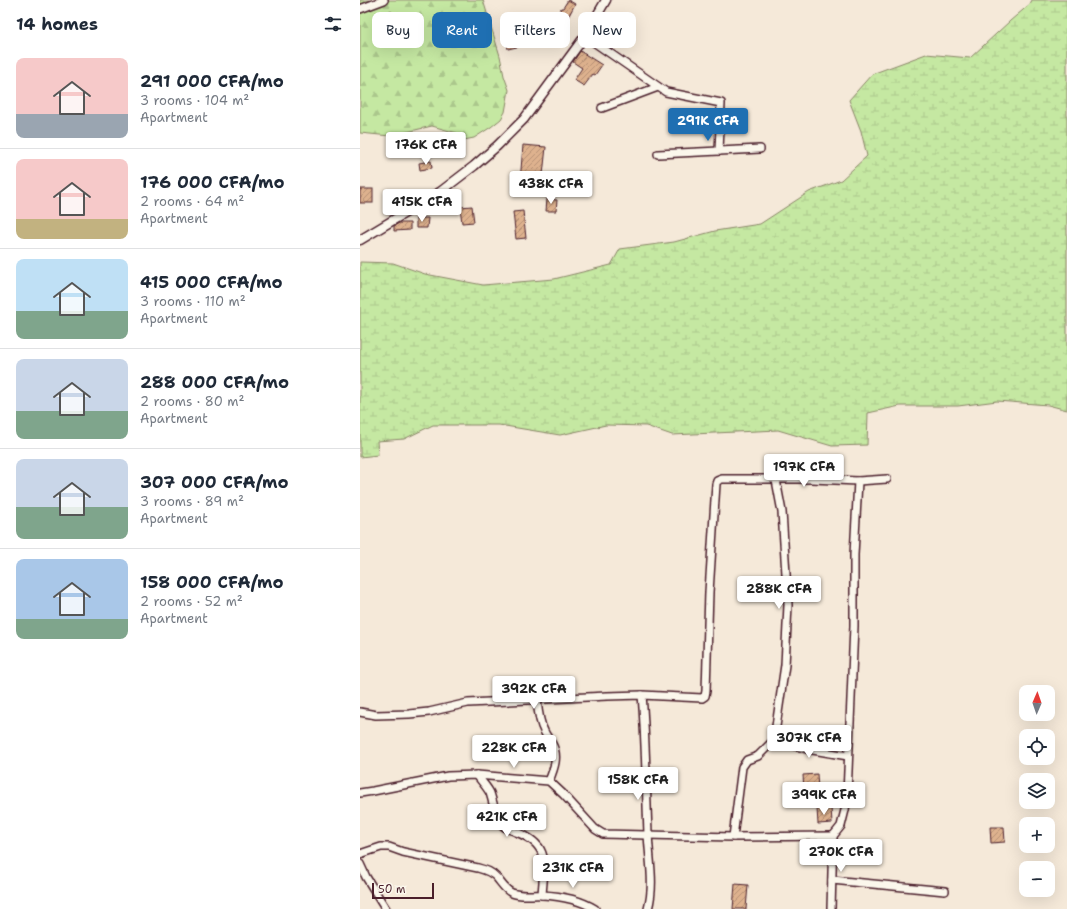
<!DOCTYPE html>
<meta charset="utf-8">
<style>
:root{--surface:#fff;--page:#f6f6f7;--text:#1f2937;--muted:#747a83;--line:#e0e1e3;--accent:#1f6fb2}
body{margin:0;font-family:"Shantell Sans",sans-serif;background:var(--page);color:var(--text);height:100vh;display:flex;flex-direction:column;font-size:15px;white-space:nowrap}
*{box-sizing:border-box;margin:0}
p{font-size:13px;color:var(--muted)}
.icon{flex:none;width:22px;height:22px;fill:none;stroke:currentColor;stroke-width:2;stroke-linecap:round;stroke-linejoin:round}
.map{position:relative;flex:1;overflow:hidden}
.panel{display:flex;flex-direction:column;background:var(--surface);width:360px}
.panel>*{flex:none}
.banner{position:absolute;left:12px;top:12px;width:380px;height:36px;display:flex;gap:8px}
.needle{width:26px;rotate:2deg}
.controls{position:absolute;left:659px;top:685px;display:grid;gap:8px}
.controls a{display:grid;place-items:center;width:36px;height:36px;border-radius:8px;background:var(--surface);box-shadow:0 4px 16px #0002;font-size:20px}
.scale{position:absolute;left:12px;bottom:10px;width:62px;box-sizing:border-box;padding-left:4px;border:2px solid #4a1f2b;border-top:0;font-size:11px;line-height:14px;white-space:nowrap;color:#4a1f2b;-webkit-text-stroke:3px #fbf7ec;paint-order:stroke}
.price{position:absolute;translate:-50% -34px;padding:0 9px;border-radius:4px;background:#fff;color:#222;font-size:13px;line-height:26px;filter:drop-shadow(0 1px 2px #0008)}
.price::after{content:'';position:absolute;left:50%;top:24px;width:12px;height:9px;margin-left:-6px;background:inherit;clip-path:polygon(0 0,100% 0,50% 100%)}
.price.current{background:var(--accent);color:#fff}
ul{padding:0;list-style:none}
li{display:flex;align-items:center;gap:12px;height:100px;padding:0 16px}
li+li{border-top:1px solid var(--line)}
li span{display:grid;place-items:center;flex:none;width:112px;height:80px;border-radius:8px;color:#555}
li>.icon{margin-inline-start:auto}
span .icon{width:48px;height:48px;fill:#fffc;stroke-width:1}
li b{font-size:17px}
h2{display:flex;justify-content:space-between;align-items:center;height:48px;padding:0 16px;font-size:17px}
.pill{padding:0 14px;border-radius:8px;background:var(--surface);box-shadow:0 4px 16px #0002;font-size:14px;line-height:36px}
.pill.current{background:var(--accent);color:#fff}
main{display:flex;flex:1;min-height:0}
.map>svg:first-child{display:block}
.forest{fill:url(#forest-firs);stroke:#888466}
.wetland{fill:url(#wetland-marsh);stroke:#888466}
.building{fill:url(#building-hatch);stroke:#4a1f2b}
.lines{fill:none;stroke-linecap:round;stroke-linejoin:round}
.minor-casing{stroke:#4a1f2b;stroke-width:10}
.tertiary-casing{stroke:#4a1f2b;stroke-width:11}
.minor{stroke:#fbf7ec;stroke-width:7}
.tertiary{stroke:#fbf7ec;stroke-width:8}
</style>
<main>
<section class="panel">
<h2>14 homes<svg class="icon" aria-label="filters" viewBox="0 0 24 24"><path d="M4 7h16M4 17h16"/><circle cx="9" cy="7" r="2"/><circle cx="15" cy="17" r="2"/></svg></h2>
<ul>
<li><span style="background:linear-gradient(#f6c9c9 70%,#9aa5b1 0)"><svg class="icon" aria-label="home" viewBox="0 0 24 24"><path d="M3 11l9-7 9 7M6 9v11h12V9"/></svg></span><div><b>291 000 CFA/mo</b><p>3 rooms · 104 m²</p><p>Apartment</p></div></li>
<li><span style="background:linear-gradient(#f6c9c9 75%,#c2b280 0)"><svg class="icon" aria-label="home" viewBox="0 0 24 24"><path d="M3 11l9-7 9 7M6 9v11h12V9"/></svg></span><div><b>176 000 CFA/mo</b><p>2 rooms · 64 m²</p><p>Apartment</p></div></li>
<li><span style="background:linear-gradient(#bfe0f5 65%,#7fa58c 0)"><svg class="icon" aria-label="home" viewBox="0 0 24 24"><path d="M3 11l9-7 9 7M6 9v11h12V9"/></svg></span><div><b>415 000 CFA/mo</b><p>3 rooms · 110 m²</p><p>Apartment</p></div></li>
<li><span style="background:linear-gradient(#c9d6e8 65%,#7fa58c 0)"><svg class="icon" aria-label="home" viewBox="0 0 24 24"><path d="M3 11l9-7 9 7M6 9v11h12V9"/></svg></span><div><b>288 000 CFA/mo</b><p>2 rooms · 80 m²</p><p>Apartment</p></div></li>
<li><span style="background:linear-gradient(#c9d6e8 60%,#7fa58c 0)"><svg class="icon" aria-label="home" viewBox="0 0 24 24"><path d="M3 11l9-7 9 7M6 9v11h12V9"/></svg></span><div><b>307 000 CFA/mo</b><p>3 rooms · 89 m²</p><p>Apartment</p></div></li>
<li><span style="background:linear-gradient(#a9c7e8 75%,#7fa58c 0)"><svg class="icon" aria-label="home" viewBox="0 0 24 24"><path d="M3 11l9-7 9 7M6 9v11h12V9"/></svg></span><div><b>158 000 CFA/mo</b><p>2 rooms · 52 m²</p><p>Apartment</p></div></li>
</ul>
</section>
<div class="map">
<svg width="707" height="909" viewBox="0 0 707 909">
<defs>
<pattern id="forest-firs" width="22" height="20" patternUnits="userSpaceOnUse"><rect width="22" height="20" fill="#c5e8a2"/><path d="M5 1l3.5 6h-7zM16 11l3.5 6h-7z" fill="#abc78c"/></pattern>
<pattern id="wetland-marsh" width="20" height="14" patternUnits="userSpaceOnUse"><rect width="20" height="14" fill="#c5e8a2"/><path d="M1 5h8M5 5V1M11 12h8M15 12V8" fill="none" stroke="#abc78c"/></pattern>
<pattern id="building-hatch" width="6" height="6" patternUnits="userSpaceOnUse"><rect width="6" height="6" fill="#deb28e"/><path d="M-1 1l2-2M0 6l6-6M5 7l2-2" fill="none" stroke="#b69074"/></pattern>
</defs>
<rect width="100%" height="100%" fill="#f5e9d9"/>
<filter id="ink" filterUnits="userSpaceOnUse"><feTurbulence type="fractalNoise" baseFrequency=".025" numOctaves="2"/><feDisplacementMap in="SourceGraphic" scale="8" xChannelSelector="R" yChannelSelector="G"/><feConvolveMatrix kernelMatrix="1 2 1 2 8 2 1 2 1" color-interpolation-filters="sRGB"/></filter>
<g filter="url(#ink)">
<polygon class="forest" points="0,0 123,0 140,56 144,76 149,90 145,112 141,119 131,127 114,138 104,140 97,133 72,126 30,136 0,133"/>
<polygon class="wetland" points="672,0 707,0 707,410 688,405 637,401 598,406 540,406 508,413 507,445 472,446 418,430 312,435 286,426 246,425 200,435 139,425 73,425 44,439 17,441 18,455 0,457 0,262 33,263 65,274 123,285 194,279 251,265 260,249 314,242 355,231 400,224 449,192 481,180 507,156 501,131 489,100 512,74 566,54 610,58 650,21 670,4"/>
<g class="building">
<polygon points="208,0 215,4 204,25 195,20 201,8 203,8"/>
<polygon points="31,11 35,23 17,28 14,15"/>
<polygon points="156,27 161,46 148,49 144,30"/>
<polygon points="220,51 242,65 235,75 233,74 224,86 214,80 222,68 213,62"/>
<polygon points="163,145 186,147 182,184 160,182"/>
<polygon points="71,161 72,168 60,170 59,163"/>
<rect x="0" y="189" width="13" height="14"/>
<polygon points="187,199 197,200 196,211 186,211"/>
<polygon points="112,206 114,222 102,223 100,207"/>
<polygon points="163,211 166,238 156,239 153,212"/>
<polygon points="56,218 68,218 67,228 56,228"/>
<polygon points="39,223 50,223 50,230 34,231 34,226"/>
<polygon points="457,774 458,789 444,790 443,775"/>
<polygon points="471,808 472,823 458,824 457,809"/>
<polygon points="630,827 644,827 645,842 631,843"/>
<polygon points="375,884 388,885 386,909 373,909"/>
</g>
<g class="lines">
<g class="minor-casing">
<g id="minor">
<polyline points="0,9 24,0"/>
<polyline points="225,36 306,92 361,103 359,151"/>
<polyline points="242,108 298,87"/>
<polyline points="298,154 400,149"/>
<path d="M282,695c4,46 4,92 6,138 1,26 7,51 0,76"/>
<path d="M177,700c1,10 2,22 7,31 2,5 6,9 8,13 7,12 2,25 -3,37"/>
<polyline points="0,712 16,715 49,714 69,712 108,703 247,696 282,695 342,698 345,696 346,691 349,592 356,484 357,481 362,479 452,479 498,481 527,479"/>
<polyline points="414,740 447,749 488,756"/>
<path d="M117,775c4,6 10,12 13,18 3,9 5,21 10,29 3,6 10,7 16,10 35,13 28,31 26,63"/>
<polyline points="0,793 13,791 88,776 117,775 189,781 203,794 235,829 243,834 373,837 473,836"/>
<polyline points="373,837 382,767 387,760 398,756 414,740 425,665 428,605 422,512 416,480"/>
<path d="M0,854l21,-7h8l14,5 75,16c8,2 14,4 19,10 5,6 8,12 15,15 10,4 20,1 30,2 19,1 37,4 53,14"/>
<polyline points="0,864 6,877 26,909"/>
<polyline points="472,880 585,891"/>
<polyline points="471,909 473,836 481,826 485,810 487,795 494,626 494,555 498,481"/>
</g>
</g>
<g class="tertiary-casing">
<polyline id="tertiary" points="0,240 80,192 114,166 137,146 164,119 225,36 246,0"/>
</g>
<use href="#minor" class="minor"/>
<use href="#tertiary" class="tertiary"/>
</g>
</g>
</svg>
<div class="controls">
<a><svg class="needle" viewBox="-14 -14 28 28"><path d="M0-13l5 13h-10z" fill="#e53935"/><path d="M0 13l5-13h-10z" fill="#747a83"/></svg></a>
<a><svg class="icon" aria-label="locate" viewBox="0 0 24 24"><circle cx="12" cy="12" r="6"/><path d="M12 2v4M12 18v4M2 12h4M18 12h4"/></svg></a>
<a><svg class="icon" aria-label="layers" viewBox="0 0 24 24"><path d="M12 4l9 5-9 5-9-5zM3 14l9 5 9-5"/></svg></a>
<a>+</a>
<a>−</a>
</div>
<div class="scale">50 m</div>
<b class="price current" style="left:348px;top:142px">291K CFA</b>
<b class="price" style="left:66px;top:166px">176K CFA</b>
<b class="price" style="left:191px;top:205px">438K CFA</b>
<b class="price" style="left:62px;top:223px">415K CFA</b>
<b class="price" style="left:444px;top:488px">197K CFA</b>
<b class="price" style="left:419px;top:610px">288K CFA</b>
<b class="price" style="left:174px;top:710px">392K CFA</b>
<b class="price" style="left:449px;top:759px">307K CFA</b>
<b class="price" style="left:154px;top:769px">228K CFA</b>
<b class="price" style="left:278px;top:801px">158K CFA</b>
<b class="price" style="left:464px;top:816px">399K CFA</b>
<b class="price" style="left:147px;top:838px">421K CFA</b>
<b class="price" style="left:481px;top:873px">270K CFA</b>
<b class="price" style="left:213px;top:889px">231K CFA</b>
<div class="banner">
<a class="pill">Buy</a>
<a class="pill current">Rent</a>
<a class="pill">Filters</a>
<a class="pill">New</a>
</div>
</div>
</main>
